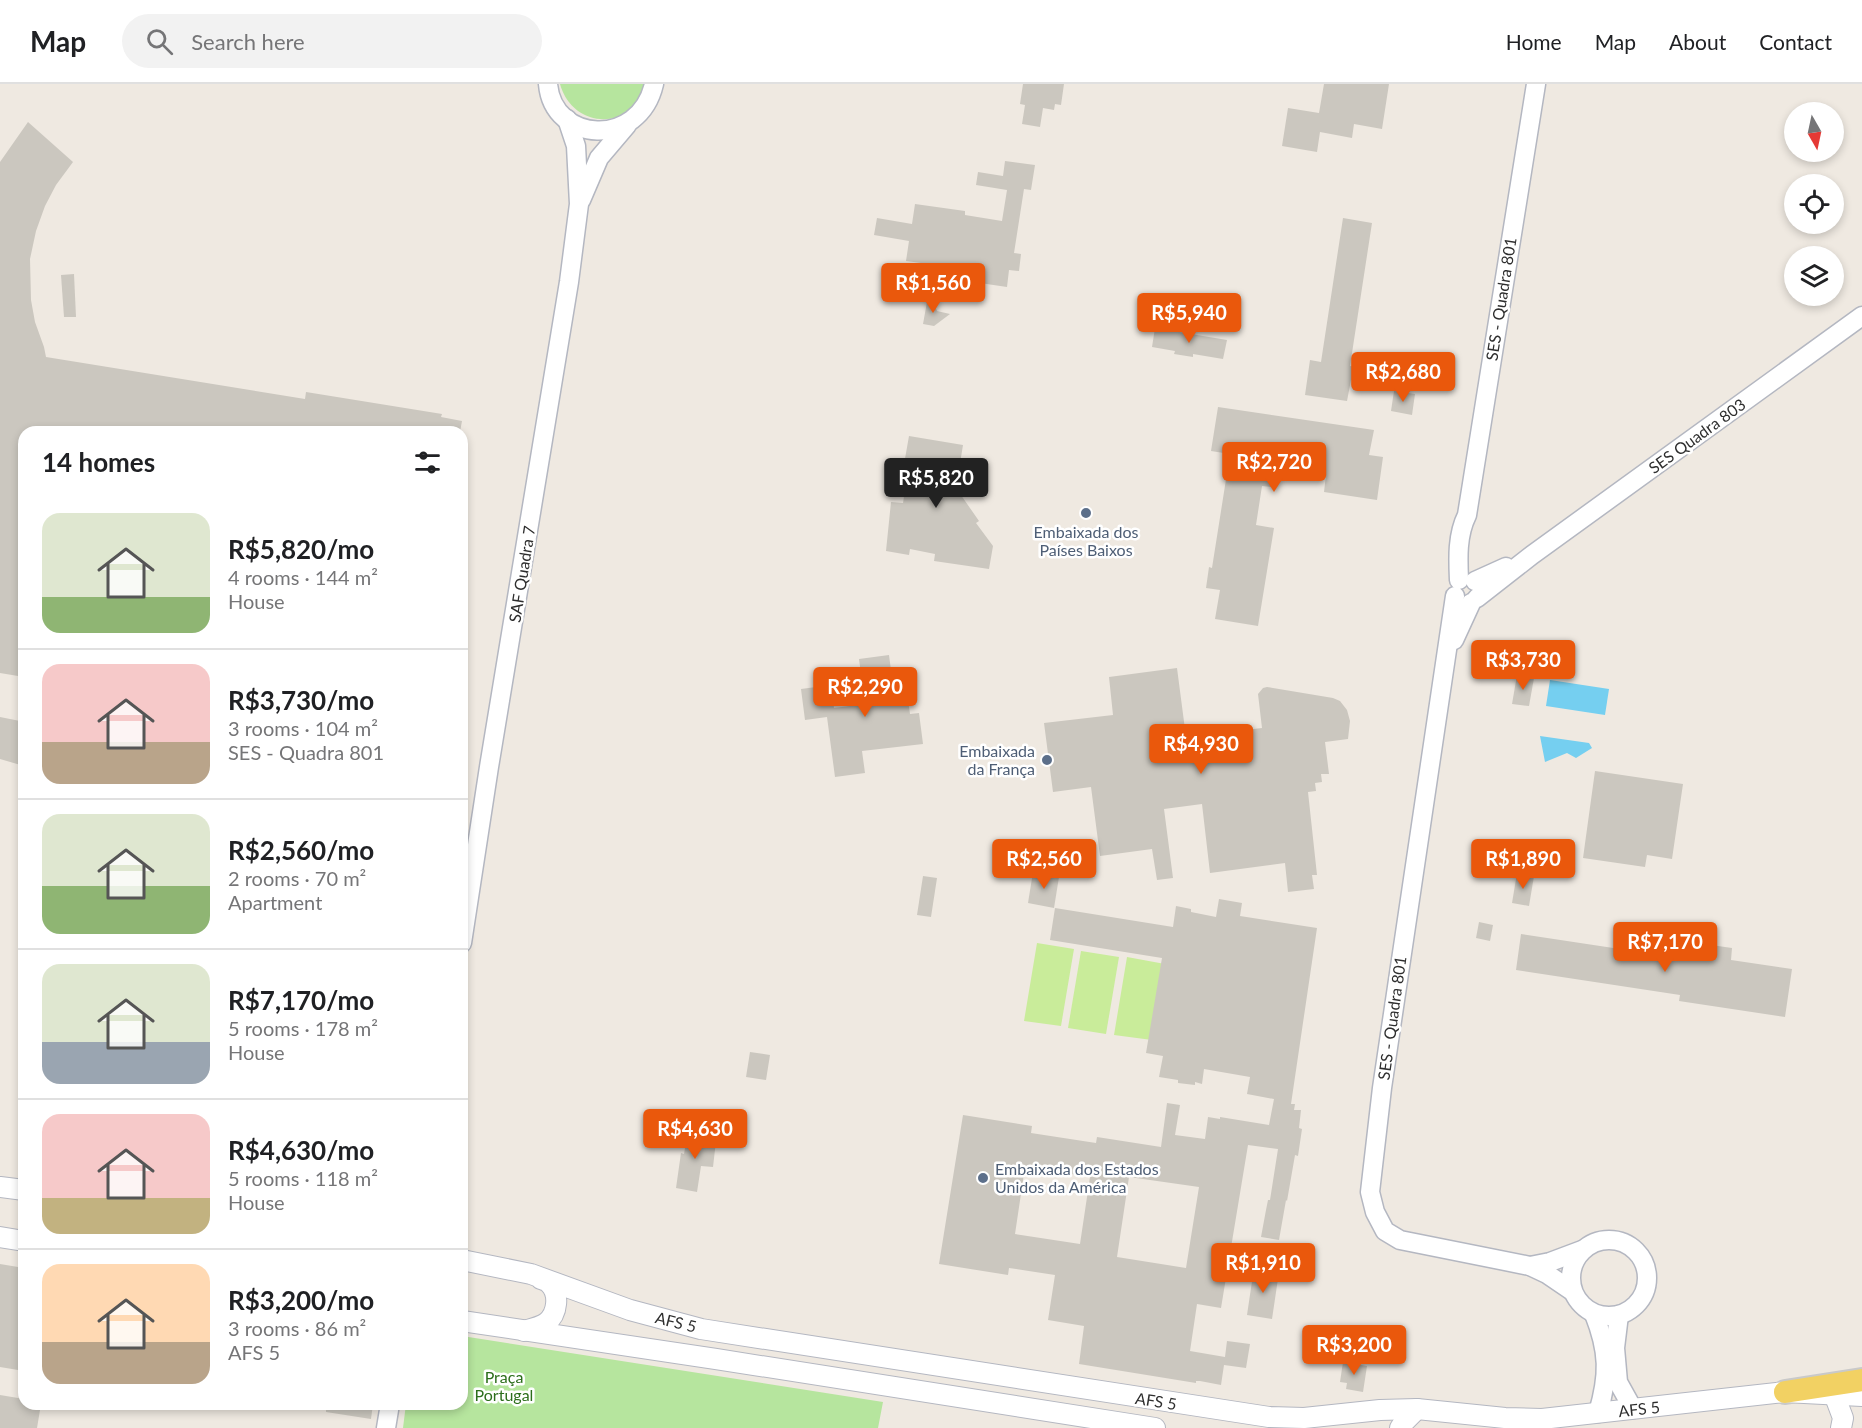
<!DOCTYPE html>
<meta charset="utf-8">
<style>
:root{--surface:#fff;--page:#f2f2f2;--text:#202124;--muted:#757577;--line:#e0e0e0;--accent:#ea580c}
body{margin:0;font-family:Lato,sans-serif;background:var(--page);color:var(--text);height:100vh;display:flex;flex-direction:column;font-size:22px;white-space:nowrap}
*{box-sizing:border-box;margin:0}
p{font-size:20px;color:var(--muted)}
.icon{flex:none;width:33px;height:33px;fill:none;stroke:currentColor;stroke-width:2;stroke-linecap:round;stroke-linejoin:round}
.map{position:relative;flex:1;overflow:hidden}
.panel{position:absolute;left:18px;top:342px;width:450px;height:984px;display:flex;flex-direction:column;background:var(--surface);border-radius:18px;box-shadow:0 3px 9px #0003}
.panel>*{flex:none}
.needle{width:39px;rotate:171deg}
.controls{position:absolute;left:1784px;top:18px;display:grid;gap:12px}
.controls a{display:grid;place-items:center;width:60px;height:60px;border-radius:50%;background:var(--surface);box-shadow:0 3px 9px #0003;font-size:30px}
.price{position:absolute;translate:-50% -51px;padding:0 14px;border-radius:6px;background:var(--accent);color:#fff;font-size:20px;line-height:39px;filter:drop-shadow(0 2px 3px #0008)}
.price::after{content:'';position:absolute;left:50%;top:36px;width:18px;height:14px;margin-left:-9px;background:inherit;clip-path:polygon(0 0,100% 0,50% 100%)}
.price.on{background:#222;color:#fff}
ul{padding:0;list-style:none}
li{display:flex;align-items:center;gap:18px;height:150px;padding:0 24px}
li+li{border-top:2px solid var(--line)}
li span{display:grid;place-items:center;flex:none;width:168px;height:120px;border-radius:18px;color:#555}
li>.icon{margin-inline-start:auto}
span .icon{width:72px;height:72px;fill:#fffc;stroke-width:1}
li b{font-size:26px}
h2{display:flex;justify-content:space-between;align-items:center;height:72px;padding:0 24px;font-size:26px}
header{display:flex;align-items:center;gap:36px;box-sizing:border-box;height:84px;padding:0 30px;background:var(--surface);border-bottom:2px solid var(--line)}
header strong{font-size:28px}
nav{display:flex;gap:33px;margin-inline-start:auto;font-size:21px}
.search{width:420px;height:54px;background:var(--page);display:flex;align-items:center;gap:15px;box-sizing:border-box;padding:0 21px;border-radius:33px;color:var(--muted);font-size:22px}
.map>svg:first-child{display:block}
.green{fill:#b6e59e}
.pitch{fill:#c9ec9a}
.water{fill:#75cff0}
.building{fill:#cbc7bf;fill-rule:evenodd}
.lines{fill:none;stroke-linecap:round;stroke-linejoin:round}
.tertiary-casing{stroke:#b4b7c1;stroke-width:21}
.secondary-casing{stroke:#b4b7c1;stroke-width:22}
.primary-casing{stroke:#c9c9c9;stroke-width:26}
.tertiary{stroke:#fff;stroke-width:18}
.secondary{stroke:#fff;stroke-width:20}
.primary{stroke:#f2d163;stroke-width:22}
.service-dot{fill:#5c6f8a;stroke:#fff;stroke-width:2}
.labels{text-anchor:middle;stroke-width:5;stroke-linejoin:round;paint-order:stroke}
.street-label{font-size:16px;fill:#2e2e2e;stroke:#fff}
.service-label{font-size:16px;fill:#4e5e75;stroke:#fff}
.park-label{font-size:16px;fill:#2c6e1b;stroke:#fff}
</style>
<header>
<strong>Map</strong>
<div class="search"><svg class="icon" aria-label="search" viewBox="0 0 24 24"><circle cx="10" cy="10" r="6"/><path d="M15 15l6 6"/></svg>Search here</div>
<nav><a>Home</a><a>Map</a><a>About</a><a>Contact</a></nav>
</header>
<div class="map">
<svg width="1862" height="1344" viewBox="0 0 1862 1344">
<rect width="100%" height="100%" fill="#efe9e1"/>
<g class="green">
<path d="M560,0h84c-9,47 -71,47 -84,0z"/>
<polygon points="462,1252 883,1318 878,1344 403,1344 406,1320 462,1320"/>
</g>
<g class="pitch">
<polygon points="1037,859 1074,865 1061,942 1024,937"/>
<polygon points="1081,867 1119,873 1106,950 1068,944"/>
<polygon points="1127,873 1165,880 1152,956 1114,951"/>
</g>
<g class="water">
<polygon points="1550,596 1609,605 1605,631 1546,622"/>
<polygon points="1540,652 1589,659 1592,664 1576,674 1567,669 1545,678"/>
</g>
<g class="building">
<polygon points="1023,0 1064,0 1061,21 1055,20 1054,26 1043,24 1040,43 1022,40 1025,21 1020,20"/>
<polygon points="1324,0 1389,0 1382,45 1354,40 1352,54 1320,48 1317,68 1282,62 1288,24 1319,29"/>
<polygon points="28,38 73,78 56,101 45,122 36,147 30,175 31,216 35,238 44,263 46,273 305,315 306,308 442,330 441,333 462,337 460,348 24,348 24,593 0,589 0,78"/>
<polygon points="1005,77 1035,81 1031,106 1024,105 1014,169 1021,170 1019,187 1009,186 1007,203 919,190 921,179 906,177 909,157 874,151 877,134 912,140 915,120 965,127 965,131 1002,137 1007,106 976,101 978,88 1003,92"/>
<polygon points="1343,134 1372,139 1350,282 1356,283 1354,297 1351,296 1347,317 1305,311 1310,276 1321,278"/>
<polygon points="74,190 76,233 64,233 61,191"/>
<polygon points="929,207 937,227 950,230 934,242 923,240"/>
<polygon points="1155,244 1227,256 1223,275 1193,270 1193,273 1174,270 1175,267 1152,263"/>
<polygon points="1394,307 1415,310 1412,331 1391,327"/>
<polygon points="1218,323 1374,346 1369,371 1383,373 1377,416 1324,408 1326,391 1324,391 1325,384 1277,377 1273,403 1262,402 1256,441 1274,444 1258,542 1215,535 1220,506 1206,504 1209,483 1212,484 1230,370 1211,367"/>
<polygon points="909,352 963,361 956,404 979,437 976,439 993,462 989,485 934,477 935,470 910,465 909,471 886,467 891,418 903,419 908,387 903,386"/>
<polygon points="889,571 892,594 897,594 900,617 908,616 910,630 919,629 923,660 862,667 865,689 835,693 827,633 805,636 801,605 831,601 834,624 865,620 859,575"/>
<polygon points="1177,584 1186,653 1262,644 1258,610 1263,604 1267,603 1333,614 1340,617 1347,626 1350,637 1348,655 1325,658 1329,690 1321,690 1322,698 1315,699 1316,707 1308,708 1317,791 1312,791 1314,805 1288,808 1285,779 1210,789 1202,720 1164,725 1173,794 1157,796 1152,765 1100,772 1091,703 1053,708 1044,639 1113,631 1109,593"/>
<polygon points="1517,591 1534,594 1529,622 1512,620"/>
<polygon points="0,633 20,637 19,641 24,642 24,682 0,675"/>
<polygon points="1595,687 1683,700 1672,775 1647,771 1645,783 1583,774"/>
<polygon points="1033,788 1059,793 1054,824 1028,819"/>
<polygon points="1517,789 1534,792 1529,822 1512,819"/>
<polygon points="923,792 937,794 931,833 917,831"/>
<path d="M1219,815l23,4 -2,13 77,12 -26,176h4l-1,6h7l-2,18 3,1 -4,27 -3,-1 -8,46 -1,-1 -7,40 -18,-3 5,-27 2,-10h2l8,-51 -30,-4 -27,163 -24,-4 -7,47 35,6 2,-16 23,3 -4,24 -22,-3 -3,20 -21,-4h-4v2l-117,-19 5,-38 -36,-6 7,-45 -46,-7 -1,7 -69,-11 24,-149 69,11 -1,7 65,10 1,-6 64,10 6,-44 13,2 -5,30 30,4 3,-22 12,2v-2l49,8 5,-26 -27,-5 3,-17 -46,-8 -2,15 -7,-2v3l-17,-2v-3l-19,-3 4,-21 -17,-3 16,-95 -112,-18 5,-32 118,19 3,-21 15,3v3l25,5zM1025,1083l65,10 -10,67 -65,-10zM1129,1093l70,10 -13,81 -69,-11z"/>
<polygon points="1479,838 1493,841 1490,857 1476,854"/>
<polygon points="1521,850 1686,875 1687,869 1695,870 1697,859 1732,864 1731,876 1792,885 1785,933 1679,917 1680,911 1516,886"/>
<polygon points="750,968 770,971 766,996 746,993"/>
<polygon points="691,1048 714,1051 713,1057 716,1057 713,1083 701,1082 697,1108 676,1104 681,1069 684,1070 687,1053 690,1053"/>
<polygon points="0,1180 24,1184 24,1287 0,1283"/>
<polygon points="1254,1184 1279,1188 1272,1235 1247,1231"/>
<polygon points="1343,1278 1367,1282 1363,1308 1346,1305 1347,1299 1340,1298"/>
<polygon points="0,1311 24,1315 24,1320 41,1320 37,1344 0,1344"/>
<polygon points="326,1320 373,1320 371,1335 326,1328"/>
</g>
<g class="lines">
<g class="tertiary-casing">
<g id="tertiary">
<path d="M548,0c5,59 91,65 106,0"/>
<polyline points="581,116 599,74 627,41"/>
<path d="M1459,496c-1,-22 -2,-45 8,-65l69,-431"/>
<polyline points="1475,497 1506,483"/>
<polyline points="1455,512 1382,1004 1370,1108 1375,1128 1385,1147 1400,1156 1530,1182 1547,1190 1572,1207"/>
<polyline points="1477,514 1532,471 1862,232"/>
<polyline points="1454,556 1471,519"/>
<polyline points="462,859 489,683 569,198 579,120 576,62 567,35"/>
<circle cx="1609" cy="1194" r="38"/>
<polyline points="1530,1182 1550,1178 1582,1166"/>
<path d="M1594,1230c15,38 15,61 4,99"/>
<polyline points="1619,1231 1615,1264 1618,1298 1633,1325"/>
<polyline points="386,1344 390,1320"/>
</g>
</g>
<g class="secondary-casing">
<g id="secondary">
<polyline points="0,1103 24,1106"/>
<polyline points="0,1153 24,1157"/>
<polyline points="462,1176 531,1190 630,1226 701,1245 1269,1333 1304,1334 1380,1326 1417,1325 1505,1334 1542,1335 1785,1308 1862,1312"/>
<polyline points="462,1237 716,1275 1155,1344"/>
<path d="M524,1247c7,-2 16,-4 22,-8 12,-9 14,-30 3,-40 -2,-2 -5,-3 -8,-4"/>
<polyline points="1834,1310 1843,1334 1841,1344"/>
<polyline points="1400,1344 1404,1338 1417,1325"/>
</g>
</g>
<g class="primary-casing">
<polyline id="primary" points="1785,1308 1862,1296"/>
</g>
<use href="#tertiary" class="tertiary"/>
<use href="#secondary" class="secondary"/>
<use href="#primary" class="primary"/>
</g>
<g class="service-dot">
<circle cx="1086" cy="429" r="6"/>
<circle cx="1047" cy="676" r="6"/>
<circle cx="983" cy="1094" r="6"/>
</g>
<g class="labels">
<g class="street-label">
<text transform="translate(1501 215) rotate(-81)" y="6">SES - Quadra 801</text>
<text transform="translate(1697 352) rotate(-36)" y="6">SES Quadra 803</text>
<text transform="translate(522 490) rotate(-81)" y="6">SAF Quadra 7</text>
<text transform="translate(1392 934) rotate(-82)" y="6">SES - Quadra 801</text>
<text transform="translate(676 1238) rotate(14)" y="6">AFS 5</text>
<text transform="translate(1156 1317) rotate(9)" y="6">AFS 5</text>
<text transform="translate(1639 1325) rotate(-6)" y="6">AFS 5</text>
</g>
<g class="service-label">
<text x="1086" y="454">Embaixada dos<tspan x="1086" dy="18">Países Baixos</tspan></text>
<text x="1035" y="673" text-anchor="end">Embaixada<tspan x="1035" dy="18">da França</tspan></text>
<text x="995" y="1091" text-anchor="start">Embaixada dos Estados<tspan x="995" dy="18">Unidos da América</tspan></text>
</g>
<g class="park-label">
<text x="504" y="1299">Praça<tspan x="504" dy="18">Portugal</tspan></text>
</g>
</g>
</svg>
<div class="controls">
<a><svg class="needle" viewBox="-14 -14 28 28"><path d="M0-13l5 13h-10z" fill="#e53935"/><path d="M0 13l5-13h-10z" fill="#757577"/></svg></a>
<a><svg class="icon" aria-label="locate" viewBox="0 0 24 24"><circle cx="12" cy="12" r="6"/><path d="M12 2v4M12 18v4M2 12h4M18 12h4"/></svg></a>
<a><svg class="icon" aria-label="layers" viewBox="0 0 24 24"><path d="M12 4l9 5-9 5-9-5zM3 14l9 5 9-5"/></svg></a>
</div>
<b class="price" style="left:933px;top:230px">R$1,560</b>
<b class="price" style="left:1189px;top:260px">R$5,940</b>
<b class="price" style="left:1403px;top:319px">R$2,680</b>
<b class="price" style="left:1274px;top:409px">R$2,720</b>
<b class="price on" style="left:936px;top:425px">R$5,820</b>
<b class="price" style="left:1523px;top:607px">R$3,730</b>
<b class="price" style="left:865px;top:634px">R$2,290</b>
<b class="price" style="left:1201px;top:691px">R$4,930</b>
<b class="price" style="left:1044px;top:806px">R$2,560</b>
<b class="price" style="left:1523px;top:806px">R$1,890</b>
<b class="price" style="left:1665px;top:889px">R$7,170</b>
<b class="price" style="left:695px;top:1076px">R$4,630</b>
<b class="price" style="left:1263px;top:1210px">R$1,910</b>
<b class="price" style="left:1354px;top:1292px">R$3,200</b>
<section class="panel">
<h2>14 homes<svg class="icon" aria-label="filters" viewBox="0 0 24 24"><path d="M4 7h16M4 17h16"/><circle cx="9" cy="7" r="2"/><circle cx="15" cy="17" r="2"/></svg></h2>
<ul>
<li><span style="background:linear-gradient(#dfe7d0 70%,#8fb573 0)"><svg class="icon" aria-label="home" viewBox="0 0 24 24"><path d="M3 11l9-7 9 7M6 9v11h12V9"/></svg></span><div><b>R$5,820/mo</b><p>4 rooms · 144 m²</p><p>House</p></div></li>
<li><span style="background:linear-gradient(#f6c9c9 65%,#b9a48a 0)"><svg class="icon" aria-label="home" viewBox="0 0 24 24"><path d="M3 11l9-7 9 7M6 9v11h12V9"/></svg></span><div><b>R$3,730/mo</b><p>3 rooms · 104 m²</p><p>SES - Quadra 801</p></div></li>
<li><span style="background:linear-gradient(#dfe7d0 60%,#8fb573 0)"><svg class="icon" aria-label="home" viewBox="0 0 24 24"><path d="M3 11l9-7 9 7M6 9v11h12V9"/></svg></span><div><b>R$2,560/mo</b><p>2 rooms · 70 m²</p><p>Apartment</p></div></li>
<li><span style="background:linear-gradient(#dfe7d0 65%,#9aa5b1 0)"><svg class="icon" aria-label="home" viewBox="0 0 24 24"><path d="M3 11l9-7 9 7M6 9v11h12V9"/></svg></span><div><b>R$7,170/mo</b><p>5 rooms · 178 m²</p><p>House</p></div></li>
<li><span style="background:linear-gradient(#f6c9c9 70%,#c2b280 0)"><svg class="icon" aria-label="home" viewBox="0 0 24 24"><path d="M3 11l9-7 9 7M6 9v11h12V9"/></svg></span><div><b>R$4,630/mo</b><p>5 rooms · 118 m²</p><p>House</p></div></li>
<li><span style="background:linear-gradient(#ffd9b3 65%,#b9a48a 0)"><svg class="icon" aria-label="home" viewBox="0 0 24 24"><path d="M3 11l9-7 9 7M6 9v11h12V9"/></svg></span><div><b>R$3,200/mo</b><p>3 rooms · 86 m²</p><p>AFS 5</p></div></li>
</ul>
</section>
</div>
